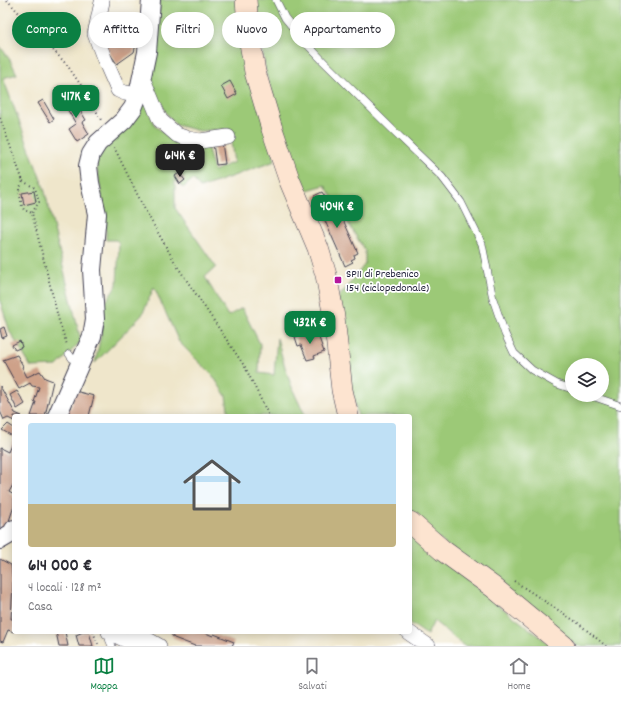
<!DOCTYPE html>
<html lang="it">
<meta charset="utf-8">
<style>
:root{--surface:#fff;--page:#f7f7f7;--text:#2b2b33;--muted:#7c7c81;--line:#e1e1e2;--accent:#0b8043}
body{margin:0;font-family:Dekko,sans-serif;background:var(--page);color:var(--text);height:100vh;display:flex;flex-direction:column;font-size:15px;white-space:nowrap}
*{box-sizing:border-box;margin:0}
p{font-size:13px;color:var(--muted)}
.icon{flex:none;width:22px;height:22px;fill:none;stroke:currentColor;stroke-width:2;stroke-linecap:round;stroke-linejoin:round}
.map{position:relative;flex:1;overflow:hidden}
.details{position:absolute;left:12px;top:414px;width:400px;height:220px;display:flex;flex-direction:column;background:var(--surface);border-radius:4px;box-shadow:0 2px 10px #0003}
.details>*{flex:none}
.guide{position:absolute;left:12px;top:12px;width:400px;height:36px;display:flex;gap:8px}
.controls{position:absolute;left:565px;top:358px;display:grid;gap:8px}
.controls a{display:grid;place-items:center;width:44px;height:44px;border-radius:50%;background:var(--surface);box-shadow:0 2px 10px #0003;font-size:20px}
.price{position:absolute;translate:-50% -34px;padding:0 9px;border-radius:8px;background:var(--accent);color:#fff;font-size:13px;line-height:26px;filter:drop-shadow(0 1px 2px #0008)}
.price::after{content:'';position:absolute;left:50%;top:24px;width:12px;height:9px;margin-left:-6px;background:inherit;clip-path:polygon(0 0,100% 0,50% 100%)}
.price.on{background:#222;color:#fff}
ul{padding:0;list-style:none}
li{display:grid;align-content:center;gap:8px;height:212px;padding:0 16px}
li span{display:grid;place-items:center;height:124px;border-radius:4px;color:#555}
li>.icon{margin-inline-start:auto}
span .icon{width:72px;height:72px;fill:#fffc;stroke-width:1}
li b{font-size:17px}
.tag{padding:0 14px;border-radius:18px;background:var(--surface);box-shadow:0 2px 10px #0003;font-size:14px;line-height:36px}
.tag.on{background:var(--accent);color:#fff}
.menu{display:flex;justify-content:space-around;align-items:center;height:56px;border-top:1px solid var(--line);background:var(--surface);font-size:11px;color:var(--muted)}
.menu a{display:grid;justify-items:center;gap:2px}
.menu .on{color:var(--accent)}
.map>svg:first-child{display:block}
.green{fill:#9cc977;stroke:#5f7659;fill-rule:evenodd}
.building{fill:#cea189}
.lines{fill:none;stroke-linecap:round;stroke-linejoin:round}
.service-casing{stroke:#413f51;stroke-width:8}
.minor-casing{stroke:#413f51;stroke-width:16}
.tertiary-casing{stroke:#413f51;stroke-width:20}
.secondary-casing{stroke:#413f51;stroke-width:22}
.path{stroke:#413f51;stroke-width:2;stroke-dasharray:1 3;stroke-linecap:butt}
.service{stroke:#fff;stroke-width:7}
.minor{stroke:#fff;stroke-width:15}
.tertiary{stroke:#fff;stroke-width:18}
.secondary{stroke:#fde4d0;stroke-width:21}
.poi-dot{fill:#b5179e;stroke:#fff;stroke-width:1.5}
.labels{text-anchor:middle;stroke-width:3.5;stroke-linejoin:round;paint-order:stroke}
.poi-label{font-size:12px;fill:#22223b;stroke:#fff;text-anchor:start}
</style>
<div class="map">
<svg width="621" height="646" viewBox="0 0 621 646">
<rect width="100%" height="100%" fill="#fff"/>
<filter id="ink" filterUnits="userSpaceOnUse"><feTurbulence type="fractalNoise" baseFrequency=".025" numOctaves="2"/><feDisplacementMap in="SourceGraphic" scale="8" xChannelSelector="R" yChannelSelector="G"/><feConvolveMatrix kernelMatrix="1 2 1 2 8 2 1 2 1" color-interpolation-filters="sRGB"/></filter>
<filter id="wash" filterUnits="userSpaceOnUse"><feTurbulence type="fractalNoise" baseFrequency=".012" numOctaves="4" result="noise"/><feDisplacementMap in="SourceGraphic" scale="16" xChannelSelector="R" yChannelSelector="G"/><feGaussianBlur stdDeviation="0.9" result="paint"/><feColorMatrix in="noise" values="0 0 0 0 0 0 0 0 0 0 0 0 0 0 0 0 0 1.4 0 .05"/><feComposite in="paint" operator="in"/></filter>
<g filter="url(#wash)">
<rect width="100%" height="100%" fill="#efe6cb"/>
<g class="green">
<path d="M160,0h79l36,161 -75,27 -7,-9 -10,9 -8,-8v28l41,59 -11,10 23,39 14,-8 18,36 -1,29 15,2 3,-37c7,27 14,53 29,78h-77l-3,-20 -13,-20 -34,-34 -25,-55 -12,28 -47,48 7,-33 1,-24 14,-21 2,-42 -3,-3h-10v-18l-10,-60 9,-17 39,-48 11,29 23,17 29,3 7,25 20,-9 -5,-33 -29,2 -24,-6 -10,-12 -16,-33 7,-47z"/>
<path d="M254,0h367v646h-44l-142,-110 -25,-25v-95h-52l-9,-36 -11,-82 27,-34v-13l-40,-66 -21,6 -38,-117zM572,365h30v30h-30z"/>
<polygon points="0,46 10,60 17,74 3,78 44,188 81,341 57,366 31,367 10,332 0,301"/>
<path d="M410,531c44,42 94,78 142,115h-88l-30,-25 -7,14 -17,-12z"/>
</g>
<g id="blocks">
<g class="building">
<polygon points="130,24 139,34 134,52 117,64 102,42"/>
<polygon points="230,81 237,94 228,99 221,86"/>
<polygon points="68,91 86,120 82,122 89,134 77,142 69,129 76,124 66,107 70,105 63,93"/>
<polygon points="43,100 54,119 50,122 38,103"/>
<polygon points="222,142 225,164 216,165 213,143"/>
<polygon points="179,173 185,180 180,184 175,176"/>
<polygon points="34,191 36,202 24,205 22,193"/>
<polygon points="322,192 330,205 336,204 358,253 354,255 355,258 351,260 353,262 345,266 314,196"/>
<polygon points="4,327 7,336 2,338 0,329"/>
<polygon points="317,332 324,352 314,356 315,358 307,360 301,345 298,346 295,337 304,334 305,336"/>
<polygon points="20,341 22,347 15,350 12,345"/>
<polygon points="17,355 23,366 22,367 27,377 40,371 45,378 53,381 45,416 31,416 36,402 34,402 39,387 32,386 30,383 19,389 3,360"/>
<polygon points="0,386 15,413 22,416 14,416 14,421 8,418 4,420 0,411"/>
<polygon points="17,391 25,404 17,409 10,395"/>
<polygon points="75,391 94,396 89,416 68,416 69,415 62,412 64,407 71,408"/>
<polygon points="8,424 14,428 14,437 2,430"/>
<polygon points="14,438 14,483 9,492 14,495 14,506 6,530 0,533 0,448 8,452"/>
<polygon points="0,559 11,565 13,583 11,619 14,619 14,632 8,630 3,642 0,641"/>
<polygon points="56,632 65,632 68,646 59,646"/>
<polygon points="83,632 89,632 93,646 79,646 76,635"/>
<polygon points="171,632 203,632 213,636 214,634 234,642 232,646 195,646 174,638 170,633"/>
</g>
</g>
</g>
<g filter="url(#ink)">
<use href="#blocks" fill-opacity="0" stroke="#413f51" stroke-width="1"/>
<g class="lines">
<g class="service-casing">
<g id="service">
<polyline points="276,0 285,18 303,40 323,61 395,132 442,177 461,202 482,244 493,299 505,334 514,353 532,370 557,384 572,389"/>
<polyline points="69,354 77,365"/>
<polyline points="589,395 621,406"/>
<polyline points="111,634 109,639 112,646"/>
</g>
</g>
<g class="minor-casing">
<g id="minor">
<polyline points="102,2 95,34 104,58 118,90 125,93 138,95"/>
<polyline points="142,81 145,84 160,120 177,135 189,139 200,141 228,137"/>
<polyline points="109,632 138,646"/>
<polyline points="134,632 159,646"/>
<polyline points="408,632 428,646"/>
</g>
</g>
<g class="tertiary-casing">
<g id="tertiary">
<polyline points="57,416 92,336 95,319 92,270 97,214 90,183 88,166 91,154 98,143 124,120 133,108 138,95 147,52 151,0"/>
<polyline points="0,540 12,533 14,529"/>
</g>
</g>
<g class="secondary-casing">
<g id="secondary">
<polyline points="246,0 249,37 255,72 272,129 289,179 318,248 326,275 334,317 342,390 348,416"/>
<polyline points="410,522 442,550 493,587 564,646"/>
</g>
</g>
<g class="path">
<polyline points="7,0 67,65 89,97 101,120"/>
<polyline points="0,118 23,181 19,190 22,206 24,210 32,213 59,321 67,345"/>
<polyline points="114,147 145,210 177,266 245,367 269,416"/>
<polyline points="23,181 35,188 39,202 32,213"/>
<polyline points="514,581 578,623 606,646"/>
<polyline points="93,632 99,646"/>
</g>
<use href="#service" class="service"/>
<use href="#minor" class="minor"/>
<use href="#tertiary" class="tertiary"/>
<use href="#secondary" class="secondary"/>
</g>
</g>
<rect class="poi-dot" x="334" y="276" width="8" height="8" rx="2"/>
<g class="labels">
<g class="poi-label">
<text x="346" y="277">SP11 di Prebenico<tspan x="346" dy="14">154 (ciclopedonale)</tspan></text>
</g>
</g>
</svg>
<div class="controls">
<a><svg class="icon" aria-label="layers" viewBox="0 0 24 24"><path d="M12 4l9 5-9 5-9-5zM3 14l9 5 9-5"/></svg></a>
</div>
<b class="price" style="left:76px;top:119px">417K €</b>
<b class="price on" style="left:180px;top:178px">614K €</b>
<b class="price" style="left:337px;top:229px">404K €</b>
<b class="price" style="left:310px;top:345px">432K €</b>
<div class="guide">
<a class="tag on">Compra</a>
<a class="tag">Affitta</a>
<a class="tag">Filtri</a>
<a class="tag">Nuovo</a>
<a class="tag">Appartamento</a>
</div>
<section class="details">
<ul>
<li><span style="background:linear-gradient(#bfe0f5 65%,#c2b280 0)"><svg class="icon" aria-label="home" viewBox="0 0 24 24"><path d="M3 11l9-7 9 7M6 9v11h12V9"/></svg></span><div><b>614 000 €</b><p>4 locali · 128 m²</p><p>Casa</p></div></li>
</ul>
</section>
</div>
<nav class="menu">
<a class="on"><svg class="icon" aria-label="map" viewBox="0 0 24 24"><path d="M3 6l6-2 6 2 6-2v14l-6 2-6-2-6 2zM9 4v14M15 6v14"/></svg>Mappa</a>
<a><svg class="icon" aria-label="saved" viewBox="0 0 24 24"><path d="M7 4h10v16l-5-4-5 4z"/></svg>Salvati</a>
<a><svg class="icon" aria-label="home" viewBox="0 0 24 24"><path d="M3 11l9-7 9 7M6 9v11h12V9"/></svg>Home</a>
</nav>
